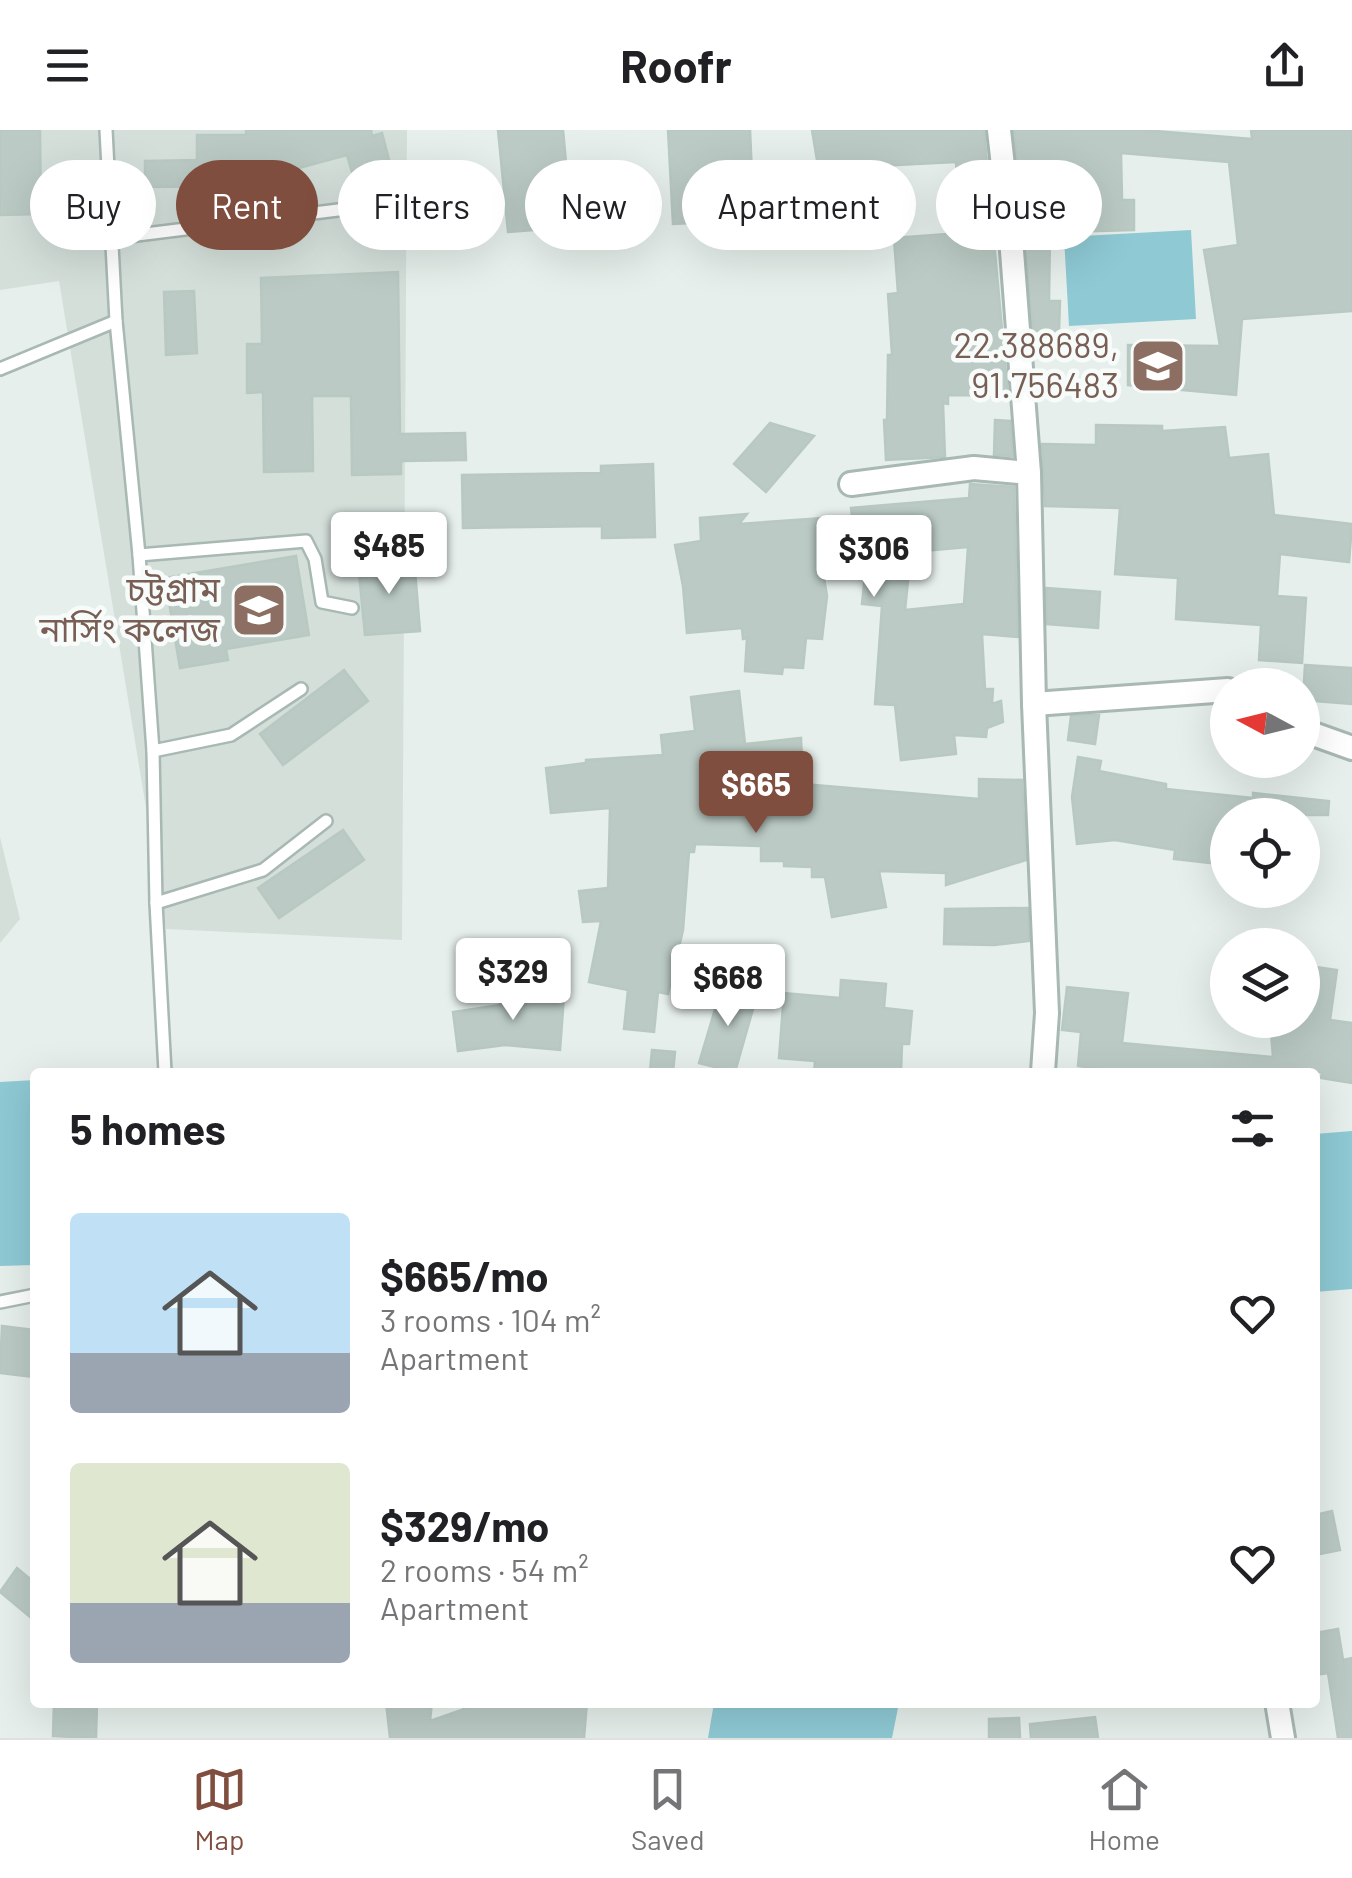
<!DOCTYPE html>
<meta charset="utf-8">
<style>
:root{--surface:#fff;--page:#f6f6f6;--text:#202124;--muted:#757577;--line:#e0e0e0;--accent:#7f4e3f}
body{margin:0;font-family:Barlow,"Noto Sans Bengali",sans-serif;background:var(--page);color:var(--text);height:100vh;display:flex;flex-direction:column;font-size:38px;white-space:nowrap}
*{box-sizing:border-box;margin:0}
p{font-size:32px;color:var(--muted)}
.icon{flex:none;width:55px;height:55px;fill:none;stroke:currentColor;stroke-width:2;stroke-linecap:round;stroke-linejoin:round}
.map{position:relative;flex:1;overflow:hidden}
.sheet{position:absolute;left:30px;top:938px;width:1290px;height:640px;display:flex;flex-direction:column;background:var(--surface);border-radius:10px;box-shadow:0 10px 40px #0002}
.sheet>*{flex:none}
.hud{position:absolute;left:30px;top:30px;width:1292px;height:90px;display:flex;gap:20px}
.needle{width:65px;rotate:277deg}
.buttons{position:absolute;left:1210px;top:538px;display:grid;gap:20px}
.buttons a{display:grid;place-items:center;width:110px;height:110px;border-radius:50%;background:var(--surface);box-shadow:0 10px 40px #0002;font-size:50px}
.price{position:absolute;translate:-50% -85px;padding:0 22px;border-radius:10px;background:#fff;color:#222;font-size:32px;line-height:65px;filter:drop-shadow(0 2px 5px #0008)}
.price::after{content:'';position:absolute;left:50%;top:60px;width:30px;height:22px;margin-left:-15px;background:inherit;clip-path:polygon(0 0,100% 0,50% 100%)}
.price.on{background:var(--accent);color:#fff}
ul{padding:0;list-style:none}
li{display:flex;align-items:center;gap:30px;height:250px;padding:0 40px}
li span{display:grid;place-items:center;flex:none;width:280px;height:200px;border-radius:10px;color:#555}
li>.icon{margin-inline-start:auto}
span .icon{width:120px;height:120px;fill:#fffc;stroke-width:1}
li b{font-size:42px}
h2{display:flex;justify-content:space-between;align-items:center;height:120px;padding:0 40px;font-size:42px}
.pill{padding:0 35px;border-radius:45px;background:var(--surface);box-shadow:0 10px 40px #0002;font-size:35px;line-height:90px}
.pill.on{background:var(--accent);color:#fff}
header{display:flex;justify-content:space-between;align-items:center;height:130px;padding:0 40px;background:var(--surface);font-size:45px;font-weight:700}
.tabs{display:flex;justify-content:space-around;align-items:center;height:140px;border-top:2px solid var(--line);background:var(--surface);font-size:28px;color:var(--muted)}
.tabs a{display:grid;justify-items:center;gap:5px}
.tabs .on{color:var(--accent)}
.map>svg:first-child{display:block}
.built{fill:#d4dfda}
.water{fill:#8ec9d4}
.building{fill:#bbcac4;stroke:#b8c9c2;stroke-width:2.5;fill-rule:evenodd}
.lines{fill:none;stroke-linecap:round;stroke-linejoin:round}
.service-casing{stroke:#a8b8b2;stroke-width:16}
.minor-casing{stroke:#a8b8b2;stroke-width:28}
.service{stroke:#fff;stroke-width:11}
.minor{stroke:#fff;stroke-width:22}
.labels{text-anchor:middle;stroke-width:9;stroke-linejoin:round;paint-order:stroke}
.education-label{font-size:35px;fill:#785e54;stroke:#f7fbf9;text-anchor:end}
</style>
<header><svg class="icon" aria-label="menu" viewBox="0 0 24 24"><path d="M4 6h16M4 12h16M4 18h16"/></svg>Roofr<svg class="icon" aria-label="share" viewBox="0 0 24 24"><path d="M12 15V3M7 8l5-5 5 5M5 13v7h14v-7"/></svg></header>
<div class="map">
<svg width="1352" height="1608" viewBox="0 0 1352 1608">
<rect width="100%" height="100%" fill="#e6efeb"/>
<g class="built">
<polygon points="0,0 407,0 402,810 166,799 59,151 0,160"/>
<polygon points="0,707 20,789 0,813"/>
</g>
<g class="water">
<polygon points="1191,100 1196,189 1069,196 1064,107"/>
<polygon points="35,950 35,1135 0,1136 0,952"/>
<polygon points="1352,1001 1352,1159 1315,1162 1315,1004"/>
<polygon points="714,1573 714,1572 899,1573 892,1608 708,1608"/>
</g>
<g class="building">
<polygon points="0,0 40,0 41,84 0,85"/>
<polygon points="246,0 371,0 372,6 382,3 393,45 356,56 347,25 295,39 292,75 253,72 255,56 145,57 145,31 197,30 197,5 246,5"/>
<polygon points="498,0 563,0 572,97 508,102"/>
<polygon points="668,0 750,0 754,90 673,94"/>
<polygon points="812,0 984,0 1008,266 948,265 948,274 943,273 945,327 886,330 884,290 887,290 888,225 892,225 888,164 898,163 894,108 961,103 956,32 878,36 877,32 819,42"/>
<polygon points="1014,0 1143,0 1252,9 1251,0 1352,0 1352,181 1242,189 1236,265 1128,255 1128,215 1220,216 1204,120 1238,115 1229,32 1121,23 1122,70 1134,70 1134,100 1061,102 1061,105 1050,105 1049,171 1060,171 1059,202 1033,201"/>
<polygon points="398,142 400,304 465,303 466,330 401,331 401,344 352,345 351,266 312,266 313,341 264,342 263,262 247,263 247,214 262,214 261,148"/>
<polygon points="194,161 197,223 166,225 164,162"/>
<polygon points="995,290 1010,291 1013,326 994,325"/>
<polygon points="770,293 814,306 766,362 734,334"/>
<polygon points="1096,295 1162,296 1162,301 1225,297 1229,328 1268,324 1274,385 1352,394 1349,432 1280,424 1277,466 1306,468 1302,533 1259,530 1261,495 1176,489 1178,448 1115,444 1120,378 1045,376 1042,314 1096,315"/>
<polygon points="653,334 655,407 602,408 602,396 463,398 462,345 601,343 601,336"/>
<path d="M970,354l44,3 4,150 -36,-3 3,55h8l-1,15 9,-3 2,21 -16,6 -1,9 -32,-2 2,19 -55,6 -6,-55 -20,-1 7,-98 -20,-2 5,-48 -46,4 6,36 -5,43 -16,-1 -3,30 -20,-1 -1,7 -37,-3 2,-33 -4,1 -1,-11 -55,5 -4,-47 -8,-41 26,-4 -1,-23 47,-4 -8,10 113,-8 -1,-8 118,-10zM968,417l-4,57 -59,6 6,-58z"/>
<polygon points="296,426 309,505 226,519 228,530 180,538 165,448"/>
<polygon points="414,428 420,501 365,505 358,433"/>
<polygon points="1046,458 1100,462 1098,498 1047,494"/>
<polygon points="1305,535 1352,538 1352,574 1303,570"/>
<polygon points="344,540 368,571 283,635 260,604"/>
<polygon points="739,561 745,614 801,608 803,654 979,669 979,649 1022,650 1026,730 946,755 946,743 879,741 886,777 832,787 825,747 812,747 812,737 784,736 784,731 761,731 761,716 695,714 694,722 689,722 683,800 668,864 658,862 654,902 624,899 628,860 589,852 601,791 583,792 579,761 608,758 610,678 551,683 546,638 586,633 586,630 663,625 661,605 695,601 691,567"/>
<polygon points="1094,585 1099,585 1095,614 1068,610 1071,586"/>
<polygon points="1078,627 1101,631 1099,641 1166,654 1166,659 1253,668 1253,663 1329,671 1328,685 1228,685 1228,735 1174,729 1175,720 1115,710 1077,714 1072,667"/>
<polygon points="343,700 364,730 279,788 258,758"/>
<polygon points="1028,778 1029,811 994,815 944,814 945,779"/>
<polygon points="1302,835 1337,840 1330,890 1352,893 1352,953 1321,948 1322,942 1119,942 1078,936 1081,902 1062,900 1067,857 1128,863 1122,913 1273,927 1270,890 1302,890"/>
<polygon points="841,850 886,854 884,878 912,881 909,914 902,914 901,942 814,942 815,931 779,928 784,863 840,868"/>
<polygon points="722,856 757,865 735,942 699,933"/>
<polygon points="502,860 564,866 560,920 505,915 458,921 453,882 500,875"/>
<polygon points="652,920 675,922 673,942 650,942"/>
<polygon points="2,1196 35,1200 35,1247 0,1243"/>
<polygon points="1332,1381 1340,1420 1315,1425 1315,1385"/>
<polygon points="17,1438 35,1453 35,1491 0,1462"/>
<polygon points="1338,1499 1343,1530 1352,1528 1352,1608 1338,1608 1328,1543 1315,1545 1315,1503"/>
<polygon points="54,1572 97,1572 96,1608 53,1606"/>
<polygon points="386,1572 432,1572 430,1591 473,1576 473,1572 587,1572 584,1608 390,1608"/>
<polygon points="1095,1587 1098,1608 1031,1608 1030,1594"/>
<polygon points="1019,1588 1020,1608 989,1608 989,1589"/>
</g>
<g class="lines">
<g class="service-casing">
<g id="service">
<polyline points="106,0 116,191 139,425 153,621 156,773 165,942"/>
<polyline points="113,108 362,77"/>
<polyline points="0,239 116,191"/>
<polyline points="139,425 306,411 315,429 322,472 352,478"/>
<polyline points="153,621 231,605 301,559"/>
<polyline points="156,773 263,740 326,691"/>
<polyline points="0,1172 35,1165"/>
</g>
</g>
<g class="minor-casing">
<g id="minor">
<polyline points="999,0 1011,108 1029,343 1034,574 1047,883 1043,942"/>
<polyline points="851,354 974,338 1029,343"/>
<polyline points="1034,574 1228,560"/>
<polyline points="1302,600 1352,618"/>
<polyline points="1277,1572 1283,1608"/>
</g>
</g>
<use href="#service" class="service"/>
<use href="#minor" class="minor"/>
</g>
<defs>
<g id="school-square" transform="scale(2.875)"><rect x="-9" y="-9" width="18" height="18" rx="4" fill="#8d6e63" stroke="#f7fbf9"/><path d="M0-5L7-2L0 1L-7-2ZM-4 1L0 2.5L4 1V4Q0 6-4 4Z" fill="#fff"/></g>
<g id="university-square" transform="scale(2.875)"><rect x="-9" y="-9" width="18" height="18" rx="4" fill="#8d6e63" stroke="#f7fbf9"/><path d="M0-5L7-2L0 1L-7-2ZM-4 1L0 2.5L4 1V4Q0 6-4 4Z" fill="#fff"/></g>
</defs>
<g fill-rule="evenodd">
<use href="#school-square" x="1158" y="236"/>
<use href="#university-square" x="259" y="480"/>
</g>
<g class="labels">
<g class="education-label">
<text x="1119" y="228">22.388689,<tspan x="1119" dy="40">91.756483</tspan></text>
<text x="220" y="472">চট্টগ্রাম<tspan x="220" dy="40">নার্সিং কলেজ</tspan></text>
</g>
</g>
</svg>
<div class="buttons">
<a><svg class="needle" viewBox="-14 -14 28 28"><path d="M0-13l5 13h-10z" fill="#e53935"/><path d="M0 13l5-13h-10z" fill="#757577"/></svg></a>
<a><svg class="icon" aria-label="locate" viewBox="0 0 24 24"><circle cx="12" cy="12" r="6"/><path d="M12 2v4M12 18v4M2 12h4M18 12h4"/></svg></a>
<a><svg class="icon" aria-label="layers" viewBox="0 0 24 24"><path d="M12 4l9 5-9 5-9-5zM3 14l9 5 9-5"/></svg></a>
</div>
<b class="price" style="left:389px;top:467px">$485</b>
<b class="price" style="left:874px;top:470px">$306</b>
<b class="price on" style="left:756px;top:706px">$665</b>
<b class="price" style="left:513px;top:893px">$329</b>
<b class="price" style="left:728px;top:899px">$668</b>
<div class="hud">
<a class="pill">Buy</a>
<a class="pill on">Rent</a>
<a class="pill">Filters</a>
<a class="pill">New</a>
<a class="pill">Apartment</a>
<a class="pill">House</a>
</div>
<section class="sheet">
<h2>5 homes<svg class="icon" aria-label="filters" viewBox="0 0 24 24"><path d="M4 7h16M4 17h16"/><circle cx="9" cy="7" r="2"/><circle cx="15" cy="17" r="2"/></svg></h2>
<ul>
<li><span style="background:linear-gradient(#bfe0f5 70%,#9aa5b1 0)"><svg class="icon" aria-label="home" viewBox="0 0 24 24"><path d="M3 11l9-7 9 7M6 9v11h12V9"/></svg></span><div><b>$665/mo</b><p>3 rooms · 104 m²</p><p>Apartment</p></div><svg class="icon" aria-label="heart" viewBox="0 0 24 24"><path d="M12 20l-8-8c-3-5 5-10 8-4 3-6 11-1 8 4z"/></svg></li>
<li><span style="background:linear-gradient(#dfe7d0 70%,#9aa5b1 0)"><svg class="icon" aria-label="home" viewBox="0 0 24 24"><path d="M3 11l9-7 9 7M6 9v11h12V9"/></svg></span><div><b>$329/mo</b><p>2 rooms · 54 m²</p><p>Apartment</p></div><svg class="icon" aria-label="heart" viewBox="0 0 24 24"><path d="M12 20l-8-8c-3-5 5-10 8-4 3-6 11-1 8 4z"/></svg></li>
</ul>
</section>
</div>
<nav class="tabs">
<a class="on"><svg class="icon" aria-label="map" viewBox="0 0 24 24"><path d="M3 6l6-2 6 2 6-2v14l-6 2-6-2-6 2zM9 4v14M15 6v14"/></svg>Map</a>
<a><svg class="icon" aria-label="saved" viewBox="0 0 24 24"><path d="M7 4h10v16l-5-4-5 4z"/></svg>Saved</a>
<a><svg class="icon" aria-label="home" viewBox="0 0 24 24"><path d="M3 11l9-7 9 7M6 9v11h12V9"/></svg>Home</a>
</nav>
